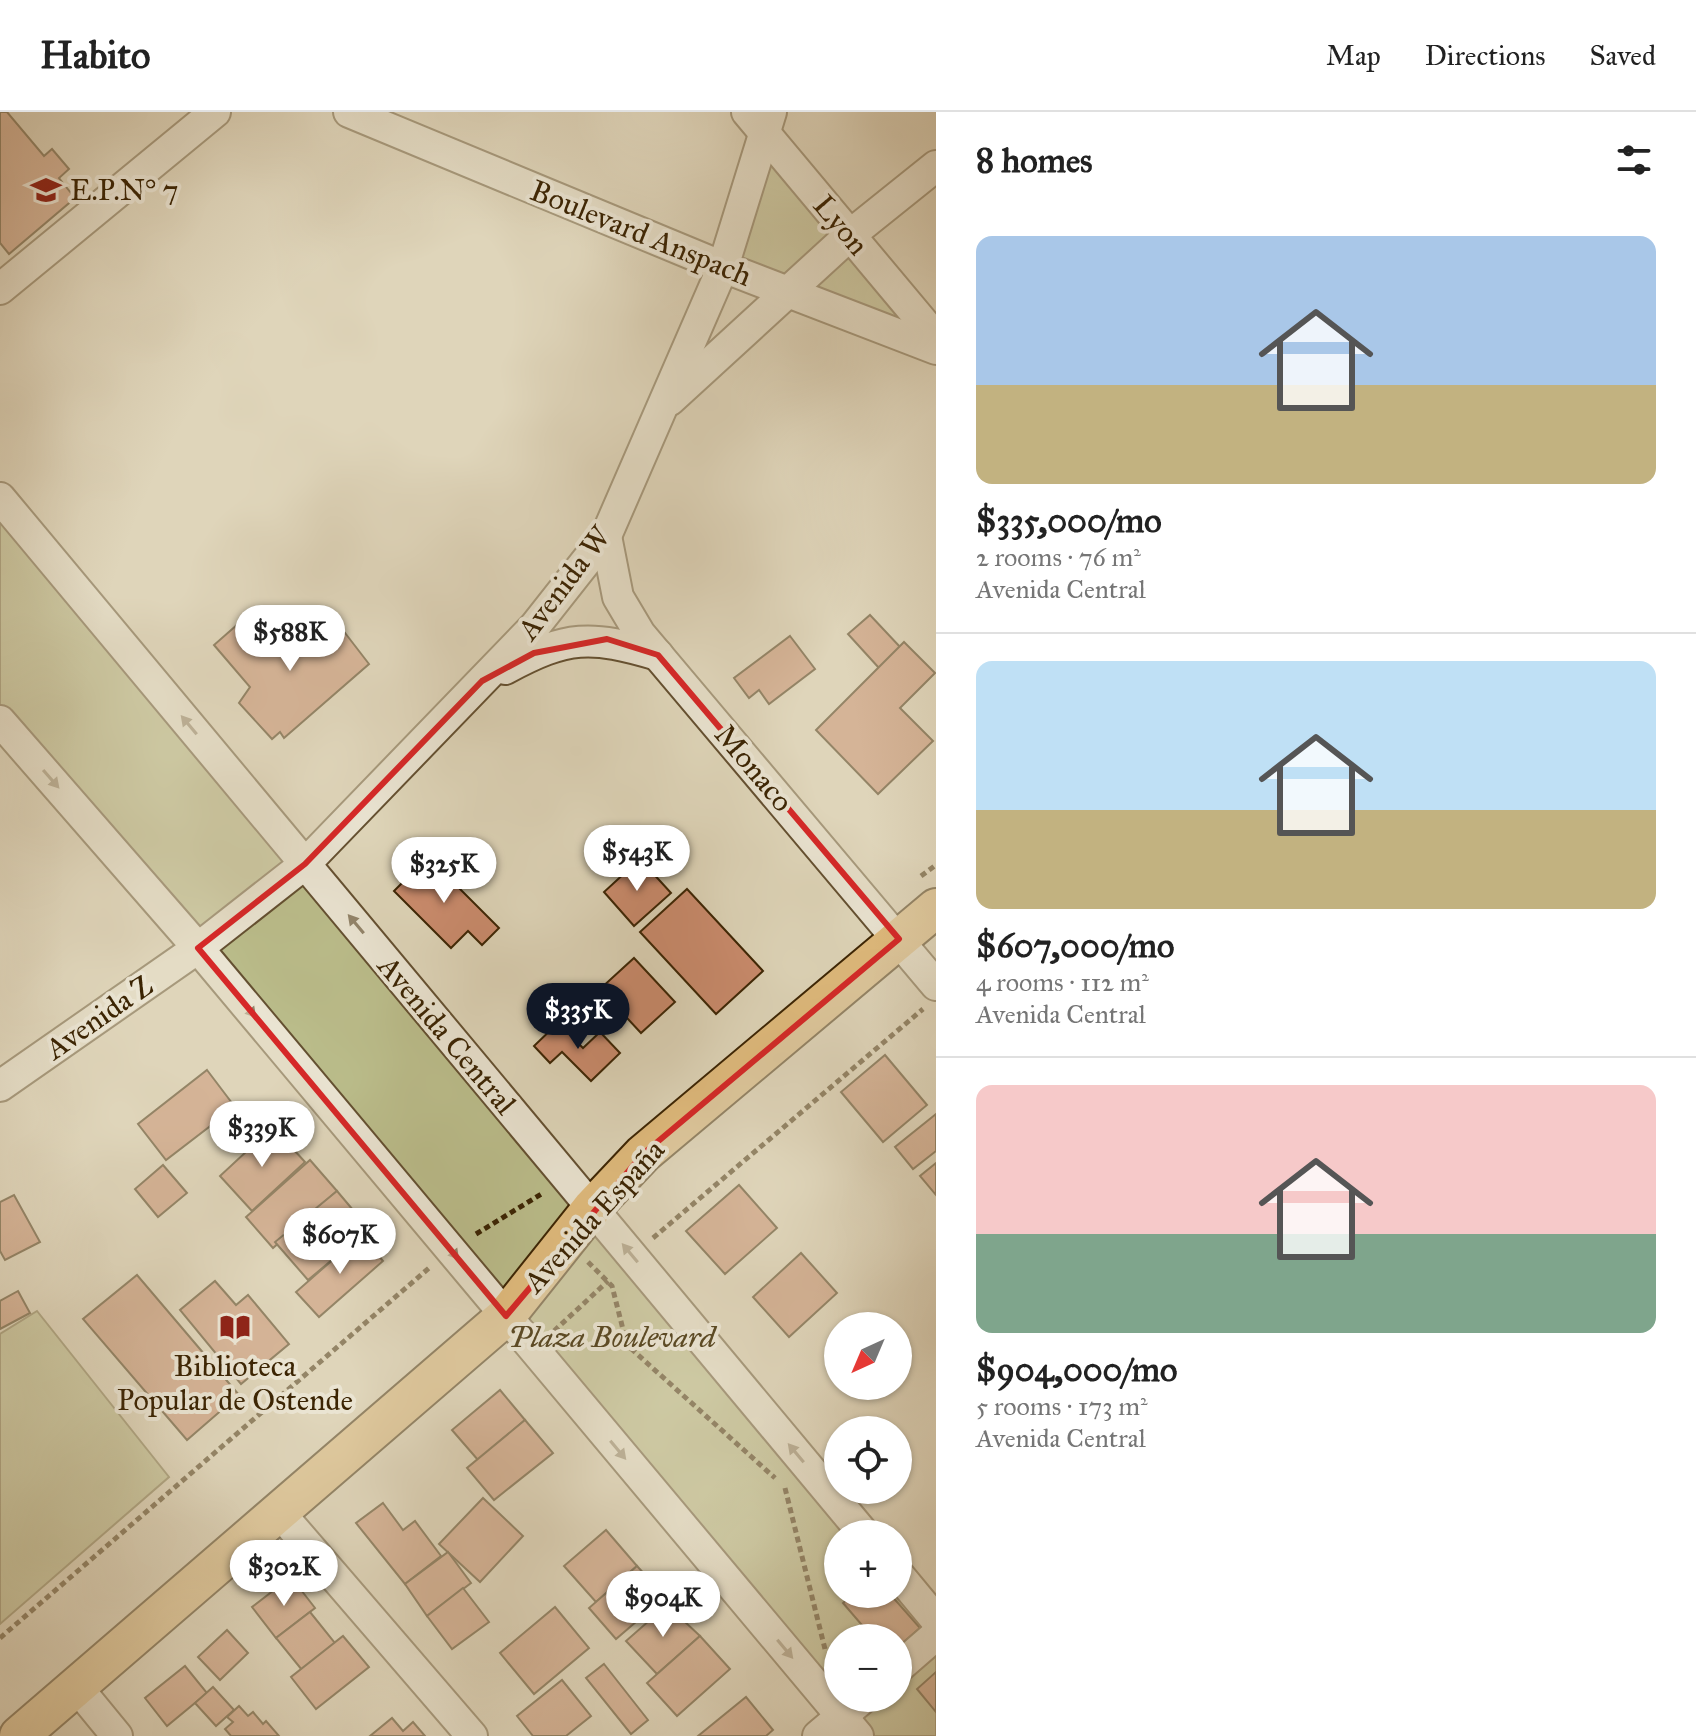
<!DOCTYPE html>
<meta charset="utf-8">
<style>
:root{--surface:#fff;--page:#f2f2f2;--text:#222;--muted:#767676;--line:#e0e0e0;--accent:#111827}
body{margin:0;font-family:"IM FELL Great Primer",serif;background:var(--page);color:var(--text);height:100vh;display:flex;flex-direction:column;font-size:30px;white-space:nowrap}
*{box-sizing:border-box;margin:0}
p{font-size:26px;color:var(--muted)}
.icon{flex:none;width:44px;height:44px;fill:none;stroke:currentColor;stroke-width:2;stroke-linecap:round;stroke-linejoin:round}
.map{position:relative;flex:1;overflow:hidden}
.side{display:flex;flex-direction:column;background:var(--surface);width:760px}
.side>*{flex:none}
.needle{width:52px;rotate:224deg}
.fabs{position:absolute;left:824px;top:1200px;display:grid;gap:16px}
.fabs a{display:grid;place-items:center;width:88px;height:88px;border-radius:50%;background:var(--surface);box-shadow:0 2px 6px #0004;font-size:40px}
.price{position:absolute;translate:-50% -68px;padding:0 18px;border-radius:28px;background:#fff;color:#222;font-size:26px;line-height:52px;filter:drop-shadow(0 2px 4px #0008)}
.price::after{content:'';position:absolute;left:50%;top:48px;width:24px;height:18px;margin-left:-12px;background:inherit;clip-path:polygon(0 0,100% 0,50% 100%)}
.price.active{background:var(--accent);color:#fff}
ul{padding:0;list-style:none}
li{display:grid;align-content:center;gap:16px;height:424px;padding:0 40px}
li+li{border-top:2px solid var(--line)}
li span{display:grid;place-items:center;height:248px;border-radius:16px;color:#555}
li>.icon{margin-inline-start:auto}
span .icon{width:144px;height:144px;fill:#fffc;stroke-width:1}
li b{font-size:34px}
h2{display:flex;justify-content:space-between;align-items:center;height:96px;padding:0 40px;font-size:34px}
header{display:flex;align-items:center;gap:48px;box-sizing:border-box;height:112px;padding:0 40px;background:var(--surface);border-bottom:2px solid var(--line)}
header strong{font-size:38px}
nav{display:flex;gap:44px;margin-inline-start:auto;font-size:28px}
main{display:flex;flex:1;min-height:0}
.map>svg:first-child{display:block}
.green{fill:#babc8a;stroke:#7a7046;stroke-width:2}
.building{fill:#cb8c6e;stroke:#3b2403;stroke-width:2}
.lines{fill:none;stroke-linecap:round;stroke-linejoin:round}
.minor-casing{stroke:#645031;stroke-width:34}
.major-casing{stroke:#3b2403;stroke-width:42}
.path{stroke:#3b2403;stroke-width:5;stroke-dasharray:6 4;stroke-linecap:butt}
.minor{stroke:#eae4d2;stroke-width:30}
.major{stroke:#e0bb7d;stroke-width:38}
.oneway{fill:#92846a}
.marked{fill:none;stroke:#d62828;stroke-width:6;stroke-linejoin:round}
.labels{text-anchor:middle;stroke-width:8;stroke-linejoin:round;paint-order:stroke}
.poi-label{font-size:30px;fill:#3b2403;stroke:#eae4d2;text-anchor:start}
.street-label{font-size:30px;fill:#3b2403;stroke:#eae4d2}
.park-label{font-size:30px;font-style:italic;fill:#5b4a25;stroke:#eae4d2}
</style>
<header>
<strong>Habito</strong>
<nav><a>Map</a><a>Directions</a><a>Saved</a></nav>
</header>
<main>
<div class="map">
<svg width="936" height="1624" viewBox="0 0 936 1624">
<rect width="100%" height="100%" fill="#dfd6ba"/>
<filter id="stains"><feTurbulence type="fractalNoise" baseFrequency=".0025" numOctaves="4"/><feColorMatrix values="0 0 0 0 .2 0 0 0 0 .09 0 0 0 0 .02 0 0 0 .5 -.17"/></filter>
<radialGradient id="worn" r=".72"><stop offset=".6" stop-color="#630" stop-opacity="0"/><stop offset="1" stop-color="#630" stop-opacity=".3"/></radialGradient>
<g class="green">
<polygon points="766,23 936,226 723,155"/>
<polygon points="0,386 864,1422 838,1422 838,1482 898,1482 936,1508 898,1556 898,1526 838,1526 838,1586 898,1586 898,1559 936,1529 936,1624 858,1624 0,609"/>
<polygon points="37,1199 169,1365 0,1512 0,1222"/>
</g>
<g class="building">
<polygon points="0,0 7,0 44,44 52,37 69,57 59,66 75,86 9,142 0,131"/>
<polygon points="870,503 901,536 879,556 848,522"/>
<polygon points="332,504 369,552 284,626 280,620 272,627 239,591 250,575 214,533 246,505 281,542"/>
<polygon points="790,524 815,557 769,592 759,578 749,586 734,566"/>
<polygon points="904,530 935,561 900,596 933,629 878,682 816,618"/>
<polygon points="428,745 499,816 482,833 468,819 451,836 394,779"/>
<polygon points="640,747 671,781 634,814 604,780"/>
<polygon points="687,777 763,859 716,902 640,820"/>
<polygon points="634,846 675,890 641,921 600,877"/>
<polygon points="558,911 583,936 600,920 620,941 591,969 562,940 550,951 534,934"/>
<polygon points="885,943 927,993 883,1030 841,980"/>
<polygon points="207,958 235,995 166,1048 138,1012"/>
<polygon points="936,1002 936,1039 913,1057 895,1035"/>
<polygon points="273,1015 305,1050 252,1099 220,1064"/>
<polygon points="310,1048 337,1079 273,1136 246,1105"/>
<polygon points="936,1051 936,1083 920,1064"/>
<polygon points="163,1053 187,1081 158,1105 135,1077"/>
<polygon points="739,1073 777,1116 725,1162 686,1119"/>
<polygon points="337,1079 369,1117 308,1168 275,1130"/>
<polygon points="14,1083 40,1130 5,1148 0,1139 0,1090"/>
<polygon points="361,1123 383,1149 319,1205 296,1180"/>
<polygon points="801,1141 837,1181 789,1225 753,1185"/>
<polygon points="137,1163 239,1283 187,1328 83,1207"/>
<polygon points="215,1169 236,1193 248,1183 289,1232 241,1272 180,1198"/>
<polygon points="18,1179 30,1201 0,1217 0,1189"/>
<polygon points="500,1278 525,1308 478,1348 452,1318"/>
<polygon points="525,1308 553,1341 494,1388 467,1356"/>
<polygon points="483,1386 523,1424 480,1470 439,1432"/>
<polygon points="383,1391 403,1418 415,1409 441,1444 405,1472 356,1411"/>
<polygon points="606,1418 637,1454 596,1490 564,1454"/>
<polygon points="448,1440 471,1471 427,1504 405,1472"/>
<polygon points="637,1454 665,1485 616,1527 589,1496"/>
<polygon points="291,1465 315,1496 276,1526 252,1495"/>
<polygon points="463,1476 489,1510 452,1537 427,1504"/>
<polygon points="853,1482 890,1482 920,1516 898,1535 898,1526 873,1526 843,1491"/>
<polygon points="667,1493 700,1524 657,1562 626,1529"/>
<polygon points="555,1495 589,1536 534,1582 500,1541"/>
<polygon points="310,1500 335,1531 302,1558 276,1526"/>
<polygon points="227,1518 248,1541 220,1568 198,1545"/>
<polygon points="343,1524 369,1555 316,1597 291,1565"/>
<polygon points="700,1524 730,1557 677,1604 647,1571"/>
<polygon points="604,1552 648,1608 631,1622 586,1566"/>
<polygon points="185,1554 207,1581 167,1614 145,1586"/>
<polygon points="936,1560 936,1600 917,1577"/>
<polygon points="562,1568 591,1604 566,1624 533,1624 517,1604"/>
<polygon points="213,1575 234,1598 216,1614 195,1591"/>
<polygon points="746,1585 773,1618 766,1624 698,1624"/>
<polygon points="239,1594 248,1604 253,1600 263,1612 266,1609 279,1624 231,1624 225,1617 233,1610 227,1605"/>
<polygon points="392,1606 403,1619 413,1610 425,1624 370,1624"/>
</g>
<g class="lines">
<g class="minor-casing">
<g id="minor">
<polyline points="349,0 723,155 936,237"/>
<polyline points="747,0 936,226"/>
<polyline points="0,177 215,0"/>
<polyline points="670,288 850,123 936,54"/>
<polyline points="0,386 864,1422"/>
<polyline points="606,424 618,485 640,522 936,873"/>
<path d="M505,557c63,-34 85,-34 153,-14"/>
<polyline points="0,609 198,836 858,1624"/>
<polyline points="0,974 198,836 305,752 535,514 606,424 723,155 771,0"/>
<polyline points="279,1400 472,1624"/>
<polyline points="898,1462 936,1508"/>
<polyline points="898,1556 936,1523"/>
<polyline points="76,1574 117,1624"/>
<polyline points="818,1624 863,1586"/>
</g>
</g>
<g class="major-casing">
<polyline id="major" points="19,1624 506,1204 592,1096 643,1042 936,796"/>
</g>
<g class="path">
<polyline points="921,764 936,753"/>
<polyline points="476,1122 543,1081"/>
<polyline points="653,1126 923,897"/>
<polyline points="588,1150 612,1174 627,1233 775,1366"/>
<polyline points="554,1219 608,1169"/>
<polyline points="785,1376 825,1537"/>
<polyline points="0,1526 429,1156"/>
</g>
<use href="#minor" class="minor"/>
<use href="#major" class="major"/>
</g>
<defs><path id="oneway-solid" d="M-6-.8H1V-3.2L6.5 0L1 3.2V.8H-6Z" transform="scale(2)"/></defs>
<g class="oneway">
<use href="#oneway-solid" transform="translate(189 613) rotate(-130)"/>
<use href="#oneway-solid" transform="translate(51 667) rotate(49)"/>
<use href="#oneway-solid" transform="translate(356 812) rotate(-130)"/>
<use href="#oneway-solid" transform="translate(248 896) rotate(50)"/>
<use href="#oneway-solid" transform="translate(451 1138) rotate(51)"/>
<use href="#oneway-solid" transform="translate(630 1141) rotate(-130)"/>
<use href="#oneway-solid" transform="translate(618 1338) rotate(50)"/>
<use href="#oneway-solid" transform="translate(796 1341) rotate(-130)"/>
<use href="#oneway-solid" transform="translate(785 1537) rotate(50)"/>
</g>
<path d="M0 0H936V1624H0ZM607,527l51,16 241,284 -256,215 -137,162 -308,-368 107,-84 177,-183 52,-28z" fill="#dfd6ba" fill-opacity=".55" fill-rule="evenodd"/>
<path class="marked" d="M607,527l51,16 241,284 -256,215 -137,162 -308,-368 107,-84 177,-183 52,-28z"/>
<defs>
<g id="school-bare" transform="scale(2.4)"><path d="M0-5L7-2L0 1L-7-2ZM-4 1L0 2.5L4 1V4Q0 6-4 4Z" fill="#8f2418" stroke="#eae4d2" stroke-width="2.5" paint-order="stroke"/></g>
<g id="library-bare" transform="scale(2.4)"><path d="M-6-4Q-3-5.5-.7-3.5V5Q-3 3-6 4ZM6-4Q3-5.5 .7-3.5V5Q3 3 6 4Z" fill="#8f2418" stroke="#eae4d2" stroke-width="2.5" paint-order="stroke"/></g>
</defs>
<g fill-rule="evenodd">
<use href="#school-bare" x="46" y="78"/>
<use href="#library-bare" x="235" y="1215"/>
</g>
<g class="labels">
<g class="poi-label">
<text x="70" y="88">E.P.N° 7</text>
<text x="235" y="1264" text-anchor="middle">Biblioteca<tspan x="235" dy="34">Popular de Ostende</tspan></text>
</g>
<g class="street-label">
<text transform="translate(841 113) rotate(50)" y="10">Lyon</text>
<text transform="translate(641 121) rotate(22)" y="10">Boulevard Anspach</text>
<text transform="translate(564 471) rotate(-53)" y="10">Avenida W</text>
<text transform="translate(754 656) rotate(50)" y="10">Monaco</text>
<text transform="translate(99 905) rotate(-35)" y="10">Avenida Z</text>
<text transform="translate(447 923) rotate(50)" y="10">Avenida Central</text>
<text transform="translate(594 1104) rotate(-48)" y="10">Avenida España</text>
</g>
<g class="park-label">
<text x="612" y="1235">Plaza Boulevard</text>
</g>
</g>
<rect width="100%" height="100%" filter="url(#stains)"/>
<rect width="100%" height="100%" fill="url(#worn)"/>
</svg>
<div class="fabs">
<a><svg class="needle" viewBox="-14 -14 28 28"><path d="M0-13l5 13h-10z" fill="#e53935"/><path d="M0 13l5-13h-10z" fill="#767676"/></svg></a>
<a><svg class="icon" aria-label="locate" viewBox="0 0 24 24"><circle cx="12" cy="12" r="6"/><path d="M12 2v4M12 18v4M2 12h4M18 12h4"/></svg></a>
<a>+</a>
<a>−</a>
</div>
<b class="price" style="left:290px;top:561px">$588K</b>
<b class="price" style="left:637px;top:781px">$543K</b>
<b class="price" style="left:444px;top:793px">$325K</b>
<b class="price active" style="left:578px;top:939px">$335K</b>
<b class="price" style="left:262px;top:1057px">$339K</b>
<b class="price" style="left:340px;top:1164px">$607K</b>
<b class="price" style="left:284px;top:1496px">$302K</b>
<b class="price" style="left:663px;top:1527px">$904K</b>
</div>
<section class="side">
<h2>8 homes<svg class="icon" aria-label="filters" viewBox="0 0 24 24"><path d="M4 7h16M4 17h16"/><circle cx="9" cy="7" r="2"/><circle cx="15" cy="17" r="2"/></svg></h2>
<ul>
<li><span style="background:linear-gradient(#a9c7e8 60%,#c2b280 0)"><svg class="icon" aria-label="home" viewBox="0 0 24 24"><path d="M3 11l9-7 9 7M6 9v11h12V9"/></svg></span><div><b>$335,000/mo</b><p>2 rooms · 76 m²</p><p>Avenida Central</p></div></li>
<li><span style="background:linear-gradient(#bfe0f5 60%,#c2b280 0)"><svg class="icon" aria-label="home" viewBox="0 0 24 24"><path d="M3 11l9-7 9 7M6 9v11h12V9"/></svg></span><div><b>$607,000/mo</b><p>4 rooms · 112 m²</p><p>Avenida Central</p></div></li>
<li><span style="background:linear-gradient(#f6c9c9 60%,#7fa58c 0)"><svg class="icon" aria-label="home" viewBox="0 0 24 24"><path d="M3 11l9-7 9 7M6 9v11h12V9"/></svg></span><div><b>$904,000/mo</b><p>5 rooms · 173 m²</p><p>Avenida Central</p></div></li>
</ul>
</section>
</main>
